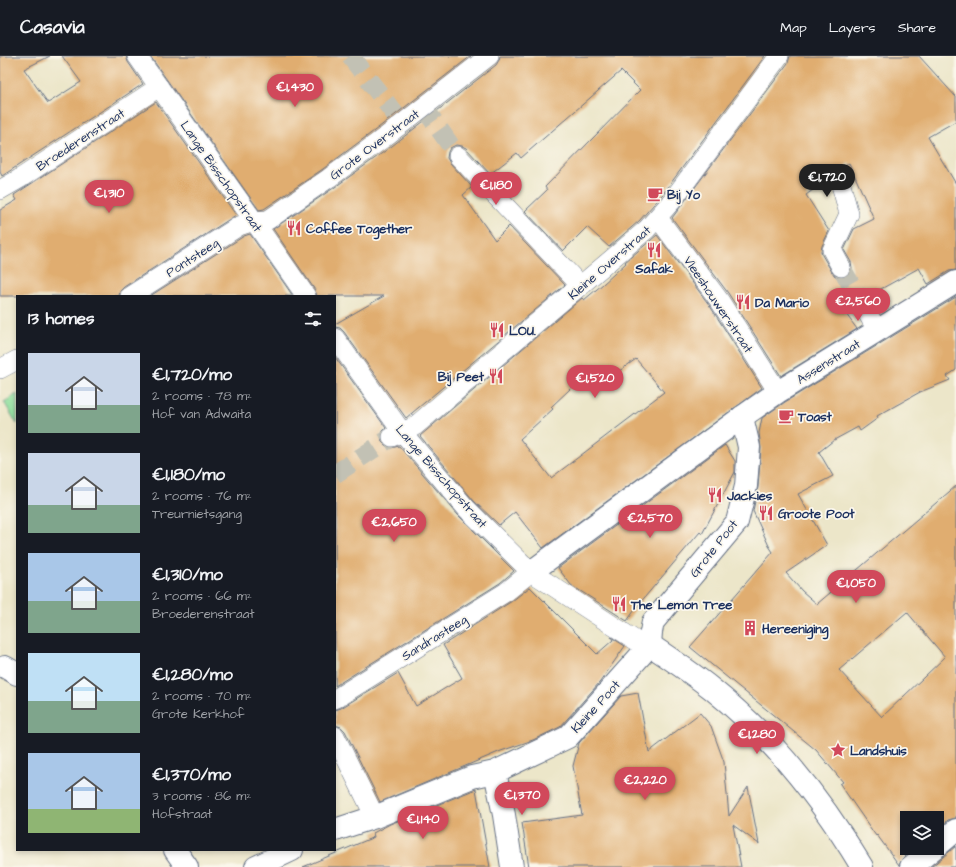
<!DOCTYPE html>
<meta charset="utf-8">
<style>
:root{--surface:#171b24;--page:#20242c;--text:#f1f3f6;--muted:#9ea1a6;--line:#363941;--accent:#d1495b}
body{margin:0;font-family:"Architects Daughter",sans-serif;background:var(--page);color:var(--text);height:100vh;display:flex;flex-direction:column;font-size:15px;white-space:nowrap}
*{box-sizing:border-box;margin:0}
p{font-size:13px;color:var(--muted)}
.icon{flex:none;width:22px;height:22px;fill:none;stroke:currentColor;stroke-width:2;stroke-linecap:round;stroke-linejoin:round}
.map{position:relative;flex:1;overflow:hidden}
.side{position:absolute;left:16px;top:239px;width:320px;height:556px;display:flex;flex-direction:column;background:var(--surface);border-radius:0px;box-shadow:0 2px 6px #0003}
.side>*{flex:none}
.buttons{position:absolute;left:900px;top:755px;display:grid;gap:8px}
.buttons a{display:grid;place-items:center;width:44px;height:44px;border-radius:0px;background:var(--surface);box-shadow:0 2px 6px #0003;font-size:20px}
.price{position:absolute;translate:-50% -34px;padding:0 9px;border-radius:14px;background:var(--accent);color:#fff;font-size:13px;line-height:26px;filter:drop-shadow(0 1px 2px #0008)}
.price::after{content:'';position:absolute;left:50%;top:24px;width:12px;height:9px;margin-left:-6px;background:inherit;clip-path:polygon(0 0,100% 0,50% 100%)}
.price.selected{background:#222;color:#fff}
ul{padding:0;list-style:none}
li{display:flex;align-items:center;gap:12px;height:100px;padding:0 12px}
li span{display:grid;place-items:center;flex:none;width:112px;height:80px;border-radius:0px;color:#555}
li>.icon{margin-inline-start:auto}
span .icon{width:48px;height:48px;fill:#fffc;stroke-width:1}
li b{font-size:17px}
h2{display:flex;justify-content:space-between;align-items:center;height:48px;padding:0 12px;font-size:17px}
header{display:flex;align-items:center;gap:24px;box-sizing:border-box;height:56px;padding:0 20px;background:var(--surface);border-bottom:1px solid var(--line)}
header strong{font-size:19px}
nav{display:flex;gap:22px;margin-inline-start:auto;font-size:14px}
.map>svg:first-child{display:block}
.green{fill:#8fde9c;stroke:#55867d}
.building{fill:#e0ad6f;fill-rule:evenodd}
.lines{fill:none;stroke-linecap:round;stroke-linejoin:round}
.pedestrian-tunnel{stroke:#c2c1b4;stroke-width:19;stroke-dasharray:19 10;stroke-linecap:butt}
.pedestrian-casing{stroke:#646f83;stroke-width:20}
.minor-casing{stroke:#646f83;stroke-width:24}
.pedestrian{stroke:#fff;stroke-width:19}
.minor{stroke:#fff;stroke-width:22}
.labels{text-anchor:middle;stroke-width:3.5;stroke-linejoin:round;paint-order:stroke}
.street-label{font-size:13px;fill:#1b2f5e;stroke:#fbf7ec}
.poi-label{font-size:13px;font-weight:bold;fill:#1b2f5e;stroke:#fbf7ec;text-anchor:start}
</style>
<header>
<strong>Casavia</strong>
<nav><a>Map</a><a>Layers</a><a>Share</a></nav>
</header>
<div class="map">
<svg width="956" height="811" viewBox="0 0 956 811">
<rect width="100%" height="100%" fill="#fbf7ec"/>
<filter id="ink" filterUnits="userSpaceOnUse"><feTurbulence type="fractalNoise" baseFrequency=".025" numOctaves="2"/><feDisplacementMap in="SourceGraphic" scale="8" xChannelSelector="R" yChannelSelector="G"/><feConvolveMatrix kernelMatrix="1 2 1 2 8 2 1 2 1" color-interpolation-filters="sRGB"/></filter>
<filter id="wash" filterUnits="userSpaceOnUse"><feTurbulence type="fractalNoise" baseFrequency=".012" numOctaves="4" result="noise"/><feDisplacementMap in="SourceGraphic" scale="16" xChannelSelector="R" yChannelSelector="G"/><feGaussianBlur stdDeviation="0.9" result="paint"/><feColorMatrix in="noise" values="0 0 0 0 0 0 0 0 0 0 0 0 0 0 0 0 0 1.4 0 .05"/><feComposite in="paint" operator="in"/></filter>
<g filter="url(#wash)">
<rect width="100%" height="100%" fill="#ece6c9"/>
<polygon class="green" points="17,338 17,368 4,346"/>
<g id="blocks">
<g class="building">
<polygon points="0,0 50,0 24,13 48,47 81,26 62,0 126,0 128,6 143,28 2,120 0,116"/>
<polygon points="150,0 471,0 378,72 323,113 264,153 259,154"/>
<polygon points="500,0 765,0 662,139 639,165 609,191 587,171 563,195 525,155 547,134 545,131 640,34 621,15 521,102 517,97 490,118 466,92 462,90 456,89 450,92 448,96 447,102 450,107 472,131 463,139 495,184 509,170 565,229 406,362 344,276 340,272 335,271 335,268 384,240 317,240 315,234 273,173 335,131 392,90 496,9 499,4"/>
<path d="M790,0h129l37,41v24l-28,16 28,47v86l-7,1 -21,13 -9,-16 -49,27 -5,-5 -5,-1 -6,2 -3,3 -2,6 2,6 -8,4 14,19 -76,47 -53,-83 -56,-75 116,-155zM849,107l25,56 -20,10 -10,21 7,12 1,6 -2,5 -4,3 -6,2 -5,-2 -3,-4 -10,-17 -1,-4 1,-5 7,-15 -23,-36z"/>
<polygon points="156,46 236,159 124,231 120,235 119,240 0,240 0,154 17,144 14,139"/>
<polygon points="250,178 293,240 150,240 244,180"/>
<path d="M657,179l53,71 52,82 -219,160 -28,-36 -16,13 -25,-24 -54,-65 162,-138 2,2 19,-16 23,-21 -1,-1zM636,303l28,33 -113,86 -31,-39 33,-30 -2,-2 38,-36 6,9 15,-13 5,7z"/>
<path d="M956,241v73l-9,6 3,4 -30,12 -43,24 1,2 -18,13 -2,-4 -24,13 -15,12 14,24 -35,18 29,51 -41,28 16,18 15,13 139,-118v332l-8,2 -11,10v-12h-30v30h7l-11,10 -4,7 -22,-30 -1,1 -36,-52 3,-2 -27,-32 -126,-103 83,-95 -4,-6 -16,-35 5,-24 3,-39 -2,-15 3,-15 23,-16zM907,556l38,45 -63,60 -43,-47z"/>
<polygon points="335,301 386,372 383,375 381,380 382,386 386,390 391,392 399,390 458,459 514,515 500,527 335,630"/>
<polygon points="725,389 735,405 735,416 702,478 700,476 639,548 627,565 571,529 558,512"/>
<polygon points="530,531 597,598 613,584 611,581 625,590 600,626 560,671 533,684 501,695 380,746 345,675 341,671 335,669 335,654 341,652 398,617 416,650 462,622 443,589 512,545"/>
<polygon points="638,637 649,696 700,657 711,670 724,706 729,760 748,731 759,788 733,769 741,811 529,811 522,767 582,759 573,710 579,687 621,640"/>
<polygon points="476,733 490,811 303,811 374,781 373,777 390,768"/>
<polygon points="956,790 956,811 931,811 943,801"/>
</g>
</g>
</g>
<g filter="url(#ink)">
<use href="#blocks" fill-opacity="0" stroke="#646f83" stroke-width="1"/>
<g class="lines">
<g class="pedestrian-tunnel">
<polyline points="350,0 395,58"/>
<polyline points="423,50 458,100"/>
<polyline points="841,211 860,244"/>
<polyline points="335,418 392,381"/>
</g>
<g class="pedestrian-casing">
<g id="pedestrian">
<polyline points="137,0 254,165 306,240"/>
<polyline points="458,100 581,230"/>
<polyline points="841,129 849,158 832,194 841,211"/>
<polyline points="0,134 19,123 159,31"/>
<polyline points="658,162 719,244 778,336"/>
<polyline points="130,240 239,170 254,165 268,164 329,122 385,81 489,0"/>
<polyline points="860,244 877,274"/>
<polyline points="335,282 402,376 466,452 531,516 638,586 650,589"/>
<polyline points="0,313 17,304"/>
<polyline points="392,381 415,370 647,173 671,146 779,0"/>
<polyline points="335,643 506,536 531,516"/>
<polyline points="335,680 375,761"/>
</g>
</g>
<g class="minor-casing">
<g id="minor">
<polyline points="531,516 742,361 778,336 956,226"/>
<path d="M650,589c21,14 42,28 62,44 61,49 110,111 150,178"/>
<polyline points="650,589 651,576 653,566 737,466 746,430 749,391 742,361"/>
<polyline points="5,611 17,618"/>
<polyline points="495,716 504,759 512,811"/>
<polyline points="335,774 375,761 472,721 495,716 568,681 650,589"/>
<polyline points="937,790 956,774"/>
<polyline points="175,794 187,811"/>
<polyline points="256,811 292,794"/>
<polyline points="911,811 934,792"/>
</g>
</g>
<use href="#pedestrian" class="pedestrian"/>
<use href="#minor" class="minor"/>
</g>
</g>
<defs>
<g id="cafe-bare" transform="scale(1.2)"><path d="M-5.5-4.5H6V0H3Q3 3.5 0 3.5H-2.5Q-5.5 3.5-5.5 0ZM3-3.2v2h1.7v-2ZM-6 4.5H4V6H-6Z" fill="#d1495b" stroke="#fbf7ec" stroke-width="2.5" paint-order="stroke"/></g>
<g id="restaurant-bare" transform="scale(1.2)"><path d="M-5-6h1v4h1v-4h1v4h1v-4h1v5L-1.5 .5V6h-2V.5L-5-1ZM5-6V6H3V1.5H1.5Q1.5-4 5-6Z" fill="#d1495b" stroke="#fbf7ec" stroke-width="2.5" paint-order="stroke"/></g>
<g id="building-bare" transform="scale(1.2)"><path d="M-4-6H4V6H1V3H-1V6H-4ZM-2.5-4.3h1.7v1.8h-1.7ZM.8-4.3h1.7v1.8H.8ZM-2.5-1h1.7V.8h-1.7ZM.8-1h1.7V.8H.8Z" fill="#d1495b" stroke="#fbf7ec" stroke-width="2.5" paint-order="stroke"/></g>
<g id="sight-bare" transform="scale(1.2)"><path d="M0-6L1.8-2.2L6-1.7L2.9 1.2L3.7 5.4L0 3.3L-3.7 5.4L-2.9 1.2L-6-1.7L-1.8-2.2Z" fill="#d1495b" stroke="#fbf7ec" stroke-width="2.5" paint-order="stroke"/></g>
</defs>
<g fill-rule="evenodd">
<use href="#cafe-bare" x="655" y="138"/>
<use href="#restaurant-bare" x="294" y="172"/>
<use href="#restaurant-bare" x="654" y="194"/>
<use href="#restaurant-bare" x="743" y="246"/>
<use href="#restaurant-bare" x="497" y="274"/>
<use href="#restaurant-bare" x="496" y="320"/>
<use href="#cafe-bare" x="786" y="360"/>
<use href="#restaurant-bare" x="715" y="439"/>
<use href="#restaurant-bare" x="766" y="457"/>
<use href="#restaurant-bare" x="619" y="548"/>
<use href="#building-bare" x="750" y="572"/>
<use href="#sight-bare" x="838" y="694"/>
</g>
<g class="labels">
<g class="street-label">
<text transform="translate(80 83) rotate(-33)" y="5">Broederenstraat</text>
<text transform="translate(374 88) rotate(-37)" y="5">Grote Overstraat</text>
<text transform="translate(222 120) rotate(55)" y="5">Lange Bisschopstraat</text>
<text transform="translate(192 201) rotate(-33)" y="5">Pontsteeg</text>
<text transform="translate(609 206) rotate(-41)" y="5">Kleine Overstraat</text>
<text transform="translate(719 248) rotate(56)" y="5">Vleeshouwerstraat</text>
<text transform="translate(828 305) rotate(-32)" y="5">Assenstraat</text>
<text transform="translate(442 420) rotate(49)" y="5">Lange Bisschopstraat</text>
<text transform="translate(713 492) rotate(-52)" y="5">Grote Poot</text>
<text transform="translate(434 581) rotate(-32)" y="5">Sandrasteeg</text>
<text transform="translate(595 650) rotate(-48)" y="5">Kleine Poot</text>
</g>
<g class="poi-label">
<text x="667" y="143">Bij Yo</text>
<text x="306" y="177">Coffee Together</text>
<text x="654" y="217" text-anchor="middle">Safak</text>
<text x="755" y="251">Da Mario</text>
<text x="509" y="279">LOU.</text>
<text x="484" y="325" text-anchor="end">Bij Peet</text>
<text x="798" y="365">Toast</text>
<text x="727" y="444">Jackies</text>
<text x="778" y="462">Groote Poot</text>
<text x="631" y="553">The Lemon Tree</text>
<text x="762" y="577">Hereeniging</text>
<text x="850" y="699">Landshuis</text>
</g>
</g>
</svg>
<div class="buttons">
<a><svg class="icon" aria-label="layers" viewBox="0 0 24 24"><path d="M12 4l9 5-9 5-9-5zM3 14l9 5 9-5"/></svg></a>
</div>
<b class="price" style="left:295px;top:52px">€1,430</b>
<b class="price selected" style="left:827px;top:142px">€1,720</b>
<b class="price" style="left:496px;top:150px">€1,180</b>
<b class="price" style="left:109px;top:158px">€1,310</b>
<b class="price" style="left:858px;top:266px">€2,560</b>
<b class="price" style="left:595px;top:343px">€1,520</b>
<b class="price" style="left:650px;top:483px">€2,570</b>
<b class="price" style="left:394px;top:487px">€2,650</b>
<b class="price" style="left:856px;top:548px">€1,050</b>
<b class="price" style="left:757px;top:699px">€1,280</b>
<b class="price" style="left:645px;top:745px">€2,220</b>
<b class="price" style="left:522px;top:760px">€1,370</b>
<b class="price" style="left:423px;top:784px">€1,140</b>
<section class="side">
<h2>13 homes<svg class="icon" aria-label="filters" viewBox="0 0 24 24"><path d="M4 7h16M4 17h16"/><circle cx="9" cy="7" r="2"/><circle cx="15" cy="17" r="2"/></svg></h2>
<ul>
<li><span style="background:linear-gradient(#c9d6e8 65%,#7fa58c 0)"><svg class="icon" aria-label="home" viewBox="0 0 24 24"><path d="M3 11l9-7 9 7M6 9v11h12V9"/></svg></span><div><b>€1,720/mo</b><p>2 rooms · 78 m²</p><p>Hof van Adwaita</p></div></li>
<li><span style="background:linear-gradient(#c9d6e8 65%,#7fa58c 0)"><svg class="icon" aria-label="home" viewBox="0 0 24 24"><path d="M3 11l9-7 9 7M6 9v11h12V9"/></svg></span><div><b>€1,180/mo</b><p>2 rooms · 76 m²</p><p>Treurnietsgang</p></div></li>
<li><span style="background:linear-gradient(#a9c7e8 60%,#7fa58c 0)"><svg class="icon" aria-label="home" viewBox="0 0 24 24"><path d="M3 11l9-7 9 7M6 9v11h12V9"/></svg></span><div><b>€1,310/mo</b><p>2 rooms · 66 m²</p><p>Broederenstraat</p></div></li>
<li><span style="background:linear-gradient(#bfe0f5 60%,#7fa58c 0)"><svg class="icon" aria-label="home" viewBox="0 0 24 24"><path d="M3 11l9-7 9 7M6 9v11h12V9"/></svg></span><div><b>€1,280/mo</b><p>2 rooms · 70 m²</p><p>Grote Kerkhof</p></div></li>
<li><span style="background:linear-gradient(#a9c7e8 70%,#8fb573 0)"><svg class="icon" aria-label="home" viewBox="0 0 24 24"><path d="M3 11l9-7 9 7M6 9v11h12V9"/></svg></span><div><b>€1,370/mo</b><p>3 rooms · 86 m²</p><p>Hofstraat</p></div></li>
</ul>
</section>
</div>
